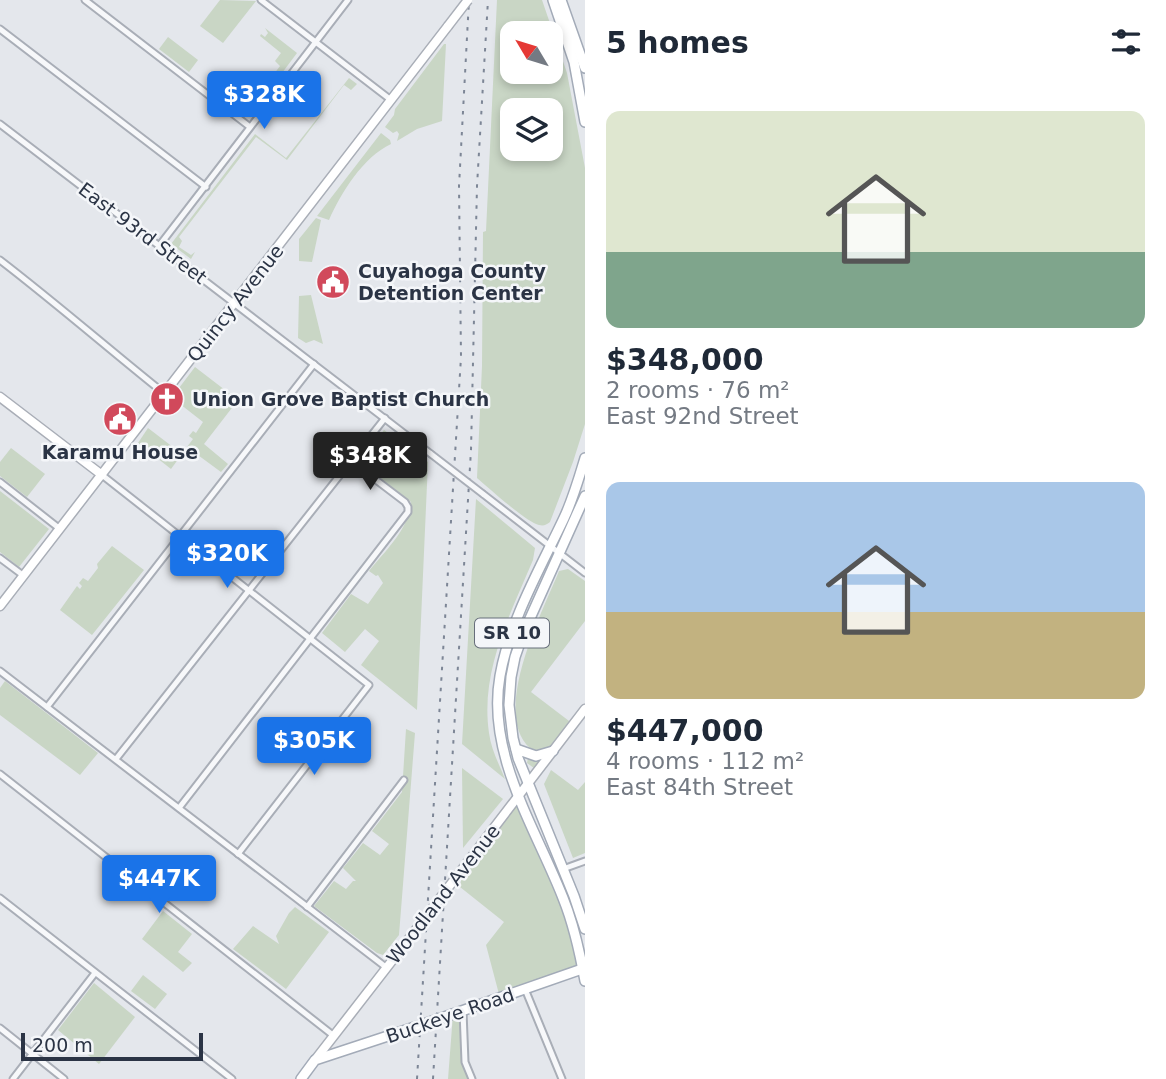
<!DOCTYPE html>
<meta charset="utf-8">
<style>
:root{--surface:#fff;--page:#f2f2f3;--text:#1f2937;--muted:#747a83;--accent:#1a73e8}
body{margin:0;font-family:"DejaVu Sans",sans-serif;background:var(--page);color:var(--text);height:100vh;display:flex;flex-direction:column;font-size:26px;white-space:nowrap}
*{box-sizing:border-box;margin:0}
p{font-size:23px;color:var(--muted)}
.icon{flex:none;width:38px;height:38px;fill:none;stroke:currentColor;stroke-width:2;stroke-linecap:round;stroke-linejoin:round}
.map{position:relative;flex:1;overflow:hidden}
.details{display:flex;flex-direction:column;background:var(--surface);width:581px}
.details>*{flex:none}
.needle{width:46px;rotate:308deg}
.fabs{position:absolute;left:500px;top:21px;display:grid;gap:14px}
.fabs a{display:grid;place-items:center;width:63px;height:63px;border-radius:14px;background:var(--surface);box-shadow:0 4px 10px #0003;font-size:35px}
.scale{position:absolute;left:21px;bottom:18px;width:182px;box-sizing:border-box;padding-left:7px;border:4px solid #2b3445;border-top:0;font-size:19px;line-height:24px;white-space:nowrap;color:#2b3445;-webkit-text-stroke:5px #f4f6f9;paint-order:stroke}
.price{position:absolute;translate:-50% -60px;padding:0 16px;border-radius:7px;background:var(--accent);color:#fff;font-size:23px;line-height:46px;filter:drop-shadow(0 2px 4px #0008)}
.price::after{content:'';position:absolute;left:50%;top:42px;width:21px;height:16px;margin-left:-10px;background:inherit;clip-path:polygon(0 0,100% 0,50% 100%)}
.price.active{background:#222;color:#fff}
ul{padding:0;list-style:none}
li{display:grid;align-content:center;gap:14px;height:371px;padding:0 21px}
li span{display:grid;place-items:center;height:217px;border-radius:14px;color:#555}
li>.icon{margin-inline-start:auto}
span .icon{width:126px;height:126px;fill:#fffc;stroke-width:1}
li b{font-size:30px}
h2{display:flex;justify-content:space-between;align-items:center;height:84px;padding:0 21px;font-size:30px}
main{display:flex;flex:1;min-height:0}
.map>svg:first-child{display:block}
.green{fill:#c9d6c5;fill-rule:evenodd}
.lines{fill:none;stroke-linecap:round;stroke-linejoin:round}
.street-casing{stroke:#a9aeb7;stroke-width:9}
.secondary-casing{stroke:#a9aeb7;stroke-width:11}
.primary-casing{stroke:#a3abb8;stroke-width:12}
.street{stroke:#f7f8fa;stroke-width:5}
.secondary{stroke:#fff;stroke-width:8}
.primary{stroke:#fff;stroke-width:9}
.rail{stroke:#7d8696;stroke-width:2;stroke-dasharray:3.5 7;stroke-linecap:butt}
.street-bridge-casing{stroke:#a9aeb7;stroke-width:9;stroke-linecap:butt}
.secondary-bridge-casing{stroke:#a9aeb7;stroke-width:11;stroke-linecap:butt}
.primary-bridge-casing{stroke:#a3abb8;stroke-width:12;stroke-linecap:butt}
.street-bridge{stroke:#f7f8fa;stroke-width:5}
.secondary-bridge{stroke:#fff;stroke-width:8}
.primary-bridge{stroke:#fff;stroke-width:9}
.labels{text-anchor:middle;stroke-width:5;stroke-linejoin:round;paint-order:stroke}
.shield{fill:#f4f6f9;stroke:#676e7b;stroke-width:2}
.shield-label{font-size:18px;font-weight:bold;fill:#2b3445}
.street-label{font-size:19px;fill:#2b3445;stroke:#f4f6f9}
.poi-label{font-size:19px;font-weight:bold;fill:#2b3445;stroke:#f4f6f9;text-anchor:start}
</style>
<main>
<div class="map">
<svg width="585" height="1079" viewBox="0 0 585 1079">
<rect width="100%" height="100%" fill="#e4e7ec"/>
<g class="green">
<polygon points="220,0 256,1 223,43 200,26"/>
<path d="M497,0h45l25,73 18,95v256l-12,38 -23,60c-4,3 -6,4 -11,3 -13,-3 -49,-36 -62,-47l5,-112 1,-134 3,-1zM551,33v39h-38v-39zM551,110v39h-38v-39z"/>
<polygon points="265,28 297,53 273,85 268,82 280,66 275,61 281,53 260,36 261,34 265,37 268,33"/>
<polygon points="168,37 198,60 189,72 159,49"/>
<polygon points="444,44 446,44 442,121 417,129 397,141 399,134 397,131 393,133 385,127 394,115 395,109"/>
<polygon points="217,73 221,76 215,85 242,106 248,97 253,101 265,85 270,88 248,117 207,86"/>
<polygon points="349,78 357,84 351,90 344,85 287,160 256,137 179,237 182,241 179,247 191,255 195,252 191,259 171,244 255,134 286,158"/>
<path d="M381,133l9,7 1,4c-28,13 -50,49 -62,76l-12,-4z"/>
<polygon points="316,218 321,220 312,262 299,261 299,239"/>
<polygon points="311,295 323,344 314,340 306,343 298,338 299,296"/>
<polygon points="195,367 238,400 204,444 228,464 221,472 187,447 193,439 189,436 193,431 196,433 203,422 180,404 183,400 177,395 165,411 163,409"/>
<polygon points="148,428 182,454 171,469 138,443"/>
<path d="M384,430l44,32 -11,248 -56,-45 18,-24 -14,-12 -20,23 -23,-19 29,-39 17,10 15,-21 -5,-8 -2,1 -7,-5c17,-21 40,-42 42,-69l-50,-39v-4z"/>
<polygon points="11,448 45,474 27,497 0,476 0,462"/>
<polygon points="0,491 49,529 19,567 0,552"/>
<path d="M476,499l59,49 -2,12c-23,55 -53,111 -44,173 2,16 10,31 16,46l-43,-35z"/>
<polygon points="112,546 144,570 92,635 60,610 77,586 80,589 82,586 79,583 83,578 88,581 98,568 97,564"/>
<path d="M568,569l17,12v40l-54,71 42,32 -35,47 -11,-8 3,-15c-39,-34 11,-134 27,-172l2,-5z"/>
<polygon points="5,681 98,753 80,775 0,715 0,688"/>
<polygon points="406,729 415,733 399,935 383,955 377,953 314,906 334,881 346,889 353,881 356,881 343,868 363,843 380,855 389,844 372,831 402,792"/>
<polygon points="462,768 503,799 463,848"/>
<polygon points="551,770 578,790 585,782 585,853 573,858 544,784"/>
<polygon points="519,796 562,896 583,969 500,998 486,945 504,922 460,887 462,870"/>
<polygon points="295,907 329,932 286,989 233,949 253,926 279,944 276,936 289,913"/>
<polygon points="163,911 192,934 178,952 192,963 183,972 142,939"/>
<polygon points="143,975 167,994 155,1009 131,991"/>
<polygon points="94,983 135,1017 99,1064 58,1030"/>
<polygon points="463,1011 465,1062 472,1079 448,1079 453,1014"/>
</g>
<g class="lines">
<g class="street-casing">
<g id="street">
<polyline points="85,0 250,127"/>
<polyline points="261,0 391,100"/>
<polyline points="0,29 206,187"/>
<polyline points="0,124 431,454"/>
<polyline points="159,246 348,0"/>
<path d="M0,260c56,43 110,90 165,134"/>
<polyline points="102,475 369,685 238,854"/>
<polyline points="0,482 60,529"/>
<polyline points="483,494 585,573"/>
<polyline points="0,558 24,576"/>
<polyline points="0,671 387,968"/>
<polyline points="47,707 314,364"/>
<polyline points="116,759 385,418"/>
<polyline points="0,774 334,1036"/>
<polyline points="179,808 408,512 408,507 405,502 351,461"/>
<polyline points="563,869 585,861"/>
<polyline points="0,898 232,1079"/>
<polyline points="307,907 404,780"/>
<polyline points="525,989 562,1079"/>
<polyline points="463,1011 465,1062 472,1079"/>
<polyline points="0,1028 64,1079"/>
<polyline points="13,1079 95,973"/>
</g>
</g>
<g class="secondary-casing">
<g id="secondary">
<polyline points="0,397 102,475"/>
<polyline points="0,606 448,26"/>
<polyline points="467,863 585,709"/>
<polyline points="315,1060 398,953"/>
</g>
</g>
<g class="primary-casing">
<g id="primary">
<polyline points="553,0 574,62 585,122"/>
<polyline points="561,0 585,68"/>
<path d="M585,458c-6,20 -12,41 -21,60 -24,51 -54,102 -64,158 -14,78 36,153 63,222 11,27 17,55 22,83"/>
<polyline points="585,496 523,634 515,657 511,677 509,705 513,738 518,758 574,896 585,929"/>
<polyline points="516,749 536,756 553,751"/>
<polyline points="453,1014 585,968"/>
<polyline points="301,1079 315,1060 397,1033"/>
</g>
</g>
<use href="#street" class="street"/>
<use href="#secondary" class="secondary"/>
<use href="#primary" class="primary"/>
<g class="rail">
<polyline points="417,1079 461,357 459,186 469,0"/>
<polyline points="433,1079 471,450 477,186 488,0"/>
</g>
<g class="street-bridge-casing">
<polyline id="street-bridge" points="431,454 483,494"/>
</g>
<g class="secondary-bridge-casing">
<g id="secondary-bridge">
<polyline points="448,26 468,0"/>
<polyline points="398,953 467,863"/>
</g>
</g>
<g class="primary-bridge-casing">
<polyline id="primary-bridge" points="397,1033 453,1014"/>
</g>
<use href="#street-bridge" class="street-bridge"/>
<use href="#secondary-bridge" class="secondary-bridge"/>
<use href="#primary-bridge" class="primary-bridge"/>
</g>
<defs>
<g id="civic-disc" transform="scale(1.75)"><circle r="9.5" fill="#d1495b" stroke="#f4f6f9"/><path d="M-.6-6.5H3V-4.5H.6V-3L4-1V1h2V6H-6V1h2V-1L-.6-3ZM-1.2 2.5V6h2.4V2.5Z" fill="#fff"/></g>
<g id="church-disc" transform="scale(1.75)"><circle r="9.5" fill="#d1495b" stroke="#f4f6f9"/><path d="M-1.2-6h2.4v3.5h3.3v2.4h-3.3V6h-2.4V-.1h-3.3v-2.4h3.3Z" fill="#fff"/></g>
</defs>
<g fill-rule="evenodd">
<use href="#civic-disc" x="333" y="282"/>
<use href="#church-disc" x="167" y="399"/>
<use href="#civic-disc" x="120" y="419"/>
</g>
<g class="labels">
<rect class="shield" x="475" y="618.5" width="74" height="29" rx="5"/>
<g class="shield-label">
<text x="512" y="639">SR 10</text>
</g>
<g class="street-label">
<text transform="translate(143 233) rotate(37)" y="7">East 93rd Street</text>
<text transform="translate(235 303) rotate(-52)" y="7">Quincy Avenue</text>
<text transform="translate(443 894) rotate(-52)" y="7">Woodland Avenue</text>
<text transform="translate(450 1015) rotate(-19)" y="7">Buckeye Road</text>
</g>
<g class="poi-label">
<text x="358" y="278">Cuyahoga County<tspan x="358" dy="22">Detention Center</tspan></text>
<text x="192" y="406">Union Grove Baptist Church</text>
<text x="120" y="459" text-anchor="middle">Karamu House</text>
</g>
</g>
</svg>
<div class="fabs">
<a><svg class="needle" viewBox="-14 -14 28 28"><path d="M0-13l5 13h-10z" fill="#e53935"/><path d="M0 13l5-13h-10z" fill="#747a83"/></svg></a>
<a><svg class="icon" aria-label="layers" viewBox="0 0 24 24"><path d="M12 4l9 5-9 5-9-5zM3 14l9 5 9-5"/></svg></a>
</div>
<div class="scale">200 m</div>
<b class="price" style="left:264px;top:131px">$328K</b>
<b class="price active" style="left:370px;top:492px">$348K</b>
<b class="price" style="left:227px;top:590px">$320K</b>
<b class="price" style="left:314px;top:777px">$305K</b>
<b class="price" style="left:159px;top:915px">$447K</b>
</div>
<section class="details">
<h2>5 homes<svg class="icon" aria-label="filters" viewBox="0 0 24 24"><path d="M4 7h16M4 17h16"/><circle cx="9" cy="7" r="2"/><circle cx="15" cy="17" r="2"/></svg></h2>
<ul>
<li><span style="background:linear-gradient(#dfe7d0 65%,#7fa58c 0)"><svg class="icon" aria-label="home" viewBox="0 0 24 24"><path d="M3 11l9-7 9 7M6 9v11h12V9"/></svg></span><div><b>$348,000</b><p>2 rooms · 76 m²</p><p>East 92nd Street</p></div></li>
<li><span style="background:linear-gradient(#a9c7e8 60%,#c2b280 0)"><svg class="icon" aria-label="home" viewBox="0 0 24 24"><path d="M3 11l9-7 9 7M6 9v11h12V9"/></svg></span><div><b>$447,000</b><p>4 rooms · 112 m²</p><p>East 84th Street</p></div></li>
</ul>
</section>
</main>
